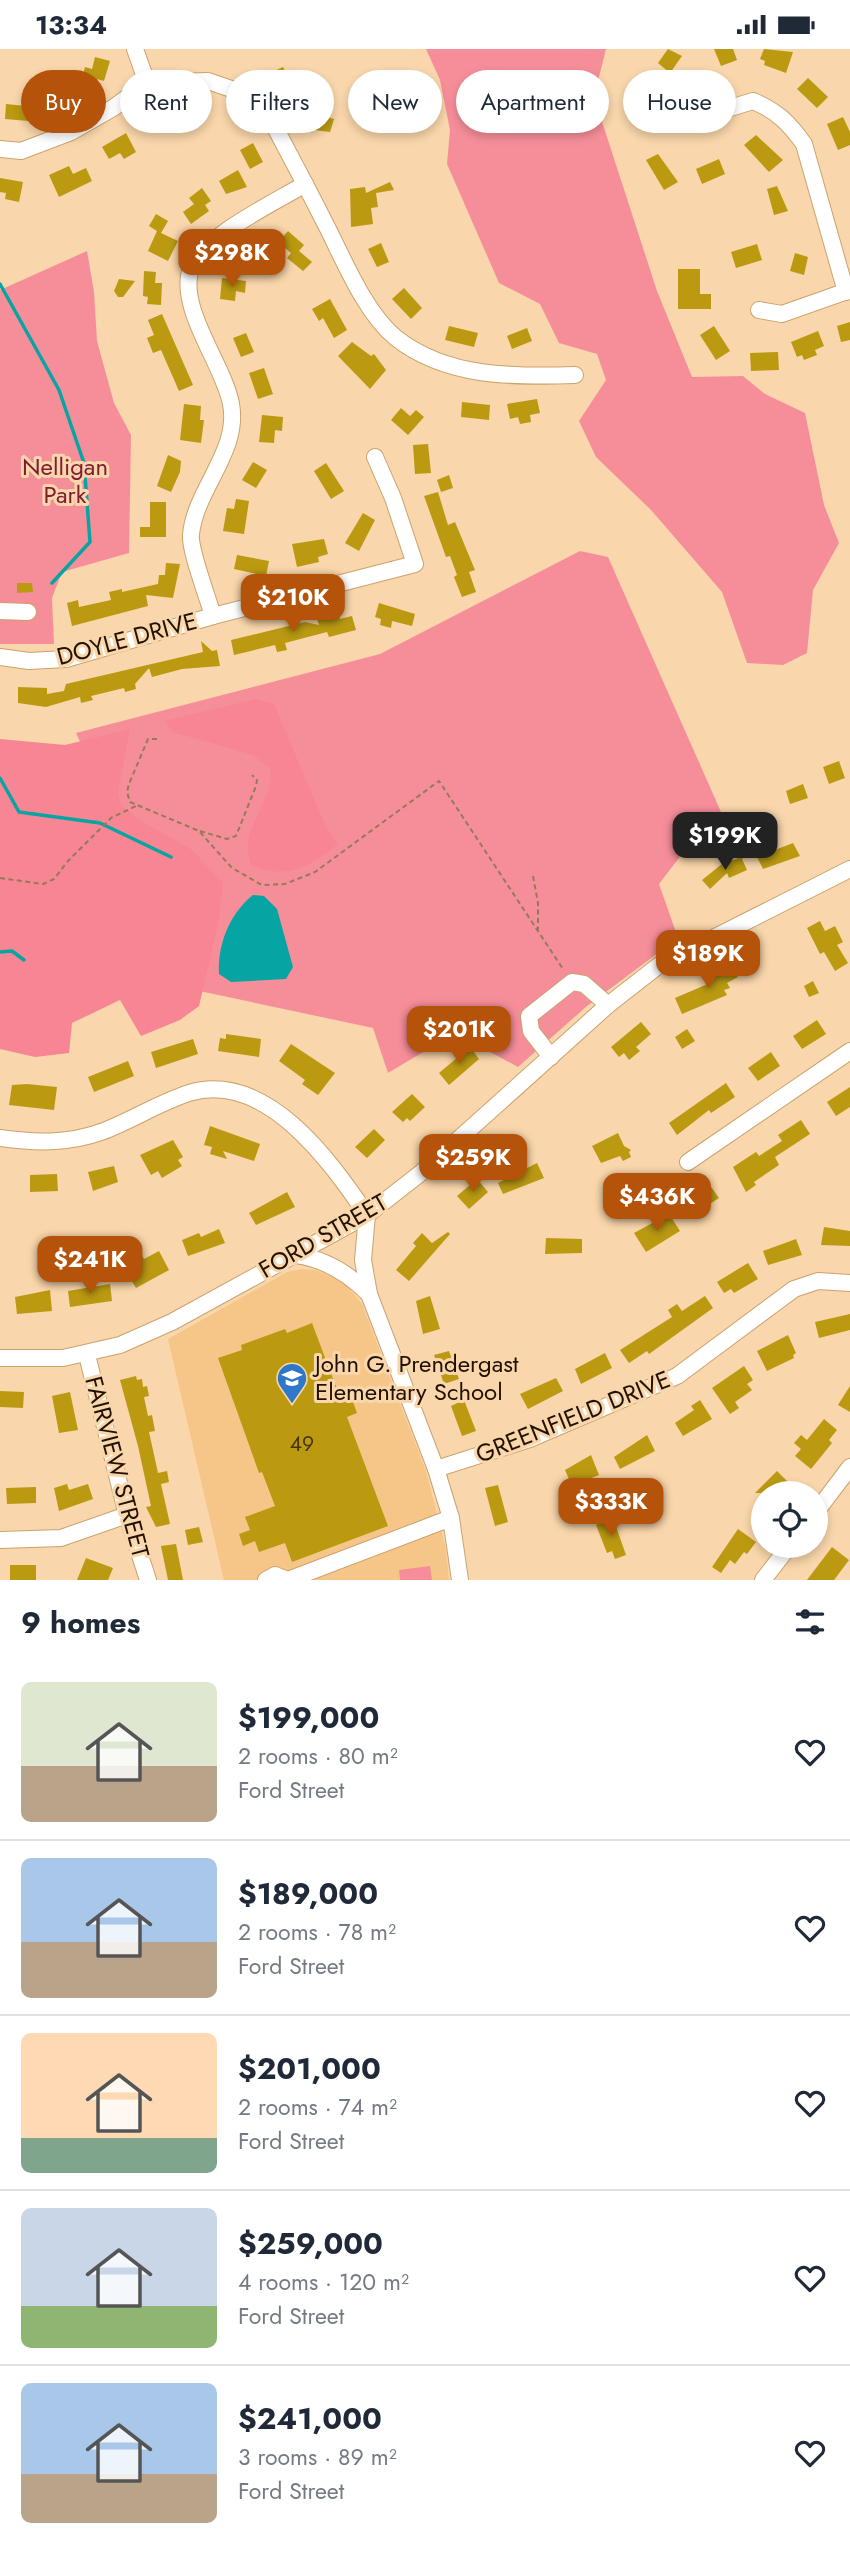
<!DOCTYPE html>
<meta charset="utf-8">
<style>
:root{--surface:#fff;--page:#f2f2f3;--text:#1f2937;--muted:#747a83;--line:#e0e1e3;--accent:#b45309}
body{margin:0;font-family:Jost,sans-serif;background:var(--page);color:var(--text);height:100vh;display:flex;flex-direction:column;font-size:26px;white-space:nowrap}
*{box-sizing:border-box;margin:0}
p{font-size:23px;color:var(--muted)}
.icon{flex:none;width:38px;height:38px;fill:none;stroke:currentColor;stroke-width:2;stroke-linecap:round;stroke-linejoin:round}
.map{position:relative;height:1531px;overflow:hidden}
.side{display:flex;flex-direction:column;background:var(--surface);flex:1}
.side>*{flex:none}
.guide{position:absolute;left:21px;top:21px;width:808px;height:63px;display:flex;gap:14px}
.buttons{position:absolute;left:751px;top:1432px;display:grid;gap:14px}
.buttons a{display:grid;place-items:center;width:77px;height:77px;border-radius:50%;background:var(--surface);box-shadow:0 4px 10px #0003;font-size:35px}
.price{position:absolute;translate:-50% -60px;padding:0 16px;border-radius:14px;background:var(--accent);color:#fff;font-size:23px;line-height:46px;filter:drop-shadow(0 2px 4px #0008)}
.price::after{content:'';position:absolute;left:50%;top:42px;width:21px;height:16px;margin-left:-10px;background:inherit;clip-path:polygon(0 0,100% 0,50% 100%)}
.price.on{background:#222;color:#fff}
ul{padding:0;list-style:none}
li{display:flex;align-items:center;gap:21px;height:175px;padding:0 21px}
li+li{border-top:2px solid var(--line)}
li span{display:grid;place-items:center;flex:none;width:196px;height:140px;border-radius:10px;color:#555}
li>.icon{margin-inline-start:auto}
span .icon{width:84px;height:84px;fill:#fffc;stroke-width:1}
li b{font-size:30px}
h2{display:flex;justify-content:space-between;align-items:center;height:84px;padding:0 21px;font-size:30px}
.pill{padding:0 24px;border-radius:32px;background:var(--surface);box-shadow:0 4px 10px #0003;font-size:24px;line-height:63px}
.pill.on{background:var(--accent);color:#fff}
.status{display:flex;justify-content:space-between;align-items:center;height:49px;padding:0 35px;background:var(--surface);direction:ltr}
.status svg{height:19px;fill:currentColor}
.map>svg:first-child{display:block}
.built{fill:#f6c689}
.green{fill:#f68e9a}
.forest{fill:#f78593}
.water{fill:#06a5a3}
.lines{fill:none;stroke-linecap:round;stroke-linejoin:round}
.stream{stroke:#06a5a3;stroke-width:3.5}
.building{fill:#bb9a12}
.minor-casing{stroke:#cba26c;stroke-width:18}
.path{stroke:#947a5b;stroke-width:2;stroke-dasharray:5 3.5;stroke-linecap:butt}
.minor{stroke:#fff;stroke-width:16}
.labels{text-anchor:middle;stroke-width:6;stroke-linejoin:round;paint-order:stroke}
.number-label{font-size:21px;fill:#483404}
.park-label{font-size:24px;fill:#811c33;stroke:#f9d6ab}
.street-label{font-size:24px;fill:#211200;stroke:#f9d6ab}
.poi-label{font-size:24px;fill:#211200;stroke:#f9d6ab;text-anchor:start}
</style>
<div class="status"><b>13:34</b><svg viewBox="0 0 49 12"><path d="M0 12V9h3v3zM5 12V6h3v6zM10 12V3h3v9zM15 12V0h3v12zM26 1h20v11H26zM47 4h2v5h-2z"/></svg></div>
<div class="map">
<svg width="850" height="1531" viewBox="0 0 850 1531">
<rect width="100%" height="100%" fill="#f9d6ab"/>
<polygon class="built" points="302,1220 315,1221 343,1232 362,1255 426,1422 446,1500 449,1531 224,1531 168,1290 287,1223"/>
<g class="green">
<polygon points="426,0 606,0 594,48 657,242 692,328 743,327 765,345 805,364 824,456 839,494 813,541 807,604 783,616 747,614 722,543 651,461 596,408 579,372 606,331 597,305 559,294 540,255 499,234 447,115 450,81 440,31"/>
<polygon points="87,202 94,243 97,292 114,354 131,386 129,504 62,523 52,549 54,595 0,595 0,241"/>
<polygon points="580,502 608,508 725,772 692,792 659,835 678,889 587,957 518,1018 455,984 388,1024 373,979 190,940 175,891 76,684 380,605"/>
<polygon points="430,1517 432,1531 400,1531 399,1521"/>
</g>
<g class="forest">
<path d="M255,650l19,5 52,123 12,17c-27,22 -53,37 -87,21 -9,-31 4,-41 15,-68 4,-8 4,-19 5,-28l-18,-14 -80,-23 -8,-11z"/>
<polygon points="130,680 118,744 121,756 140,771 192,801 223,834 219,871 199,957 180,971 141,987 120,951 72,974 69,1004 35,1008 0,1000 0,690 65,696"/>
</g>
<path class="water" d="M253,846l11,1 13,13 16,58 -7,12 -55,3 -12,-8c-2,-29 11,-61 34,-79z"/>
<g class="lines">
<g class="stream">
<polyline points="0,235 59,341 84,414 90,493 52,534"/>
<polyline points="0,729 19,763 100,774 171,808"/>
<polyline points="0,903 12,902 24,911"/>
</g>
</g>
<g class="building">
<polygon points="668,0 682,7 670,24 658,14"/>
<polygon points="714,0 733,0 737,11 721,17"/>
<polygon points="764,0 793,3 786,24 764,16 765,12 760,10"/>
<polygon points="95,8 110,12 104,32 97,30 93,45 79,40 85,18 92,20"/>
<polygon points="283,18 299,49 286,55 270,24"/>
<polygon points="808,29 828,48 817,59 797,40"/>
<polygon points="393,39 397,52 403,50 412,76 397,82 388,57 381,60 376,45"/>
<polygon points="644,47 661,47 660,76 643,75"/>
<polygon points="27,49 42,50 40,73 5,70 6,55 26,57"/>
<polygon points="195,59 198,73 158,83 154,68"/>
<polygon points="312,64 334,70 330,83 307,80"/>
<polygon points="843,68 850,83 850,96 838,101 827,75"/>
<polygon points="126,84 136,103 124,110 120,104 109,110 102,98"/>
<polygon points="756,86 783,111 769,123 744,96"/>
<polygon points="253,94 263,113 250,120 240,101"/>
<polygon points="658,105 678,133 664,141 646,111"/>
<polygon points="719,110 725,125 702,135 696,120"/>
<polygon points="69,117 73,125 86,119 92,132 59,148 49,126"/>
<polygon points="238,121 247,138 226,145 219,132"/>
<polygon points="0,129 23,133 19,153 5,150 6,144 0,143"/>
<polygon points="390,133 394,141 376,144 378,158 371,159 373,175 351,178 350,140 365,138 366,144"/>
<polygon points="777,137 788,162 774,166 767,140"/>
<polygon points="202,139 211,152 205,156 209,162 191,175 183,163 194,155 189,149"/>
<polygon points="156,165 168,172 161,184 178,192 168,212 148,202 157,182 149,177"/>
<polygon points="288,182 304,196 299,202 312,213 303,222 287,209 291,204 278,193"/>
<polygon points="381,194 389,213 377,218 368,200"/>
<polygon points="757,195 762,211 736,219 731,203"/>
<polygon points="795,204 808,208 804,226 790,222"/>
<polygon points="678,220 700,220 700,245 711,245 711,260 678,260"/>
<polygon points="144,222 156,223 155,234 162,234 161,256 147,255 148,248 143,247"/>
<polygon points="222,229 246,232 245,244 236,242 235,252 220,250"/>
<polygon points="119,230 135,232 123,248 118,248 114,242"/>
<polygon points="404,239 422,259 411,270 392,250"/>
<polygon points="330,250 347,281 334,289 323,269 319,272 312,260"/>
<polygon points="162,265 193,336 179,342 161,301 153,304 147,289 154,286 148,271"/>
<polygon points="850,273 850,291 841,293 837,277"/>
<polygon points="449,277 478,284 474,298 445,291"/>
<polygon points="714,277 730,302 716,311 700,286"/>
<polygon points="527,279 532,292 512,300 507,287"/>
<polygon points="818,282 824,297 815,301 817,306 804,311 802,306 797,308 791,293"/>
<polygon points="246,284 254,303 241,308 233,289"/>
<polygon points="352,293 371,307 374,305 386,321 370,340 338,307"/>
<polygon points="778,303 779,321 751,322 750,304"/>
<polygon points="264,319 273,345 258,350 249,324"/>
<polygon points="537,350 540,364 530,366 531,373 520,375 518,368 510,370 507,355"/>
<polygon points="462,353 490,356 489,371 461,368"/>
<polygon points="184,355 201,357 200,371 204,371 201,394 180,391"/>
<polygon points="401,359 410,367 416,361 424,368 408,386 391,371"/>
<polygon points="262,366 283,368 282,382 275,381 274,394 259,393"/>
<polygon points="428,395 431,424 415,425 413,396"/>
<polygon points="168,406 181,412 180,423 171,443 157,437"/>
<polygon points="253,413 267,421 256,439 242,431"/>
<polygon points="326,414 344,442 331,450 314,422"/>
<polygon points="449,426 453,439 441,443 437,431"/>
<polygon points="438,443 448,476 455,473 475,521 469,523 476,543 462,548 454,528 457,526 450,507 446,508 424,447"/>
<polygon points="236,450 249,452 244,485 223,482 227,459 234,460"/>
<polygon points="150,453 166,453 166,488 140,488 140,478 150,478"/>
<polygon points="363,464 375,471 359,502 345,494"/>
<polygon points="324,490 328,505 318,508 319,513 297,518 292,495"/>
<polygon points="237,506 269,512 266,527 234,520"/>
<polygon points="166,514 180,515 173,549 146,546 148,557 72,577 67,554 78,551 79,558 111,551 109,543 122,540 122,543 158,535 159,526 165,526"/>
<polygon points="17,534 32,534 33,543 17,544"/>
<polygon points="379,554 415,565 412,577 392,572 391,579 380,576 381,570 375,568"/>
<polygon points="339,564 340,570 352,567 356,581 329,588 327,583 285,594 287,601 277,603 275,596 234,606 231,591 305,573 319,576 317,570"/>
<polygon points="201,592 212,602 217,601 220,617 182,620 152,628 149,619 135,635 136,640 125,643 124,639 91,647 93,651 81,654 80,648 46,658 18,654 18,638 47,639 47,645 64,642 66,635 203,603"/>
<polygon points="839,712 845,729 829,735 823,718"/>
<polygon points="803,735 808,749 790,755 786,742"/>
<polygon points="793,794 800,807 763,820 757,808"/>
<polygon points="747,806 742,810 747,821 729,829 727,824 710,840 702,831 722,815"/>
<polygon points="820,872 825,882 835,877 843,893 837,896 848,914 835,922 824,903 820,905 807,879"/>
<polygon points="731,915 738,928 727,934 730,939 724,941 727,946 682,965 675,949 710,934 707,927"/>
<polygon points="813,932 819,944 809,948 804,937"/>
<polygon points="817,971 826,985 802,1000 793,987"/>
<polygon points="641,973 651,985 636,998 640,1002 629,1011 624,1004 619,1008 611,998"/>
<polygon points="687,980 695,992 682,1000 675,988"/>
<polygon points="226,985 261,990 259,1008 218,1002 220,989 226,990"/>
<polygon points="193,990 198,1005 156,1019 151,1003"/>
<polygon points="291,995 335,1024 318,1046 302,1035 305,1031 279,1012"/>
<polygon points="470,998 479,1010 449,1036 439,1024"/>
<polygon points="771,1003 780,1017 758,1032 748,1019"/>
<polygon points="128,1012 134,1027 94,1043 88,1028"/>
<polygon points="726,1034 735,1048 711,1064 709,1061 677,1086 669,1074"/>
<polygon points="27,1035 57,1038 54,1061 9,1056 12,1036"/>
<polygon points="850,1038 850,1058 836,1067 827,1053"/>
<polygon points="412,1045 425,1058 410,1072 407,1069 403,1073 392,1063"/>
<polygon points="801,1071 810,1085 775,1108 779,1116 754,1133 756,1136 746,1143 733,1118 756,1103 759,1107 782,1092 778,1086"/>
<polygon points="210,1077 260,1095 254,1112 223,1102 227,1110 210,1105 212,1098 204,1096"/>
<polygon points="374,1080 385,1091 367,1109 355,1098"/>
<polygon points="618,1084 624,1097 631,1101 629,1103 631,1108 623,1112 620,1107 601,1114 592,1097"/>
<polygon points="173,1091 183,1108 178,1111 182,1117 162,1129 158,1122 151,1126 140,1106"/>
<polygon points="537,1114 544,1129 503,1145 498,1134"/>
<polygon points="114,1117 118,1133 93,1142 88,1123"/>
<polygon points="57,1125 58,1142 30,1143 30,1126"/>
<polygon points="477,1130 488,1143 469,1160 457,1147"/>
<polygon points="709,1135 719,1149 696,1164 687,1151"/>
<polygon points="287,1143 295,1158 256,1176 249,1164"/>
<polygon points="669,1165 680,1182 646,1203 634,1184"/>
<polygon points="824,1178 850,1182 850,1197 821,1196"/>
<polygon points="219,1180 225,1194 188,1207 182,1191 199,1184 201,1188"/>
<polygon points="448,1183 450,1185 409,1232 396,1221 416,1197 413,1194 422,1184 432,1194"/>
<polygon points="546,1189 582,1190 582,1204 545,1205"/>
<polygon points="796,1190 802,1206 768,1216 763,1202"/>
<polygon points="159,1202 169,1221 136,1239 125,1221 135,1215 131,1208 140,1203 144,1210"/>
<polygon points="748,1214 758,1230 734,1244 731,1240 724,1244 717,1233"/>
<polygon points="110,1235 112,1252 70,1258 68,1242"/>
<polygon points="50,1241 52,1262 17,1265 15,1248"/>
<polygon points="430,1247 440,1280 423,1285 416,1252"/>
<polygon points="705,1247 713,1259 649,1305 647,1302 629,1314 620,1301 672,1268 668,1261 677,1255 682,1262"/>
<polygon points="850,1265 850,1281 819,1289 815,1273"/>
<polygon points="312,1274 338,1343 348,1339 357,1364 347,1368 388,1477 292,1513 285,1494 259,1503 255,1492 243,1497 239,1485 250,1481 245,1468 275,1457 262,1423 259,1424 218,1309 242,1301 241,1296 285,1280 287,1284"/>
<polygon points="788,1286 796,1304 793,1306 794,1309 767,1322 757,1302"/>
<polygon points="449,1302 459,1330 444,1335 434,1306"/>
<polygon points="605,1304 612,1319 581,1335 575,1320"/>
<polygon points="744,1317 753,1331 747,1335 752,1341 735,1353 739,1359 730,1365 712,1339"/>
<polygon points="136,1327 137,1331 142,1330 143,1338 147,1337 149,1347 144,1348 148,1367 152,1366 155,1382 149,1383 158,1424 167,1422 169,1433 161,1435 170,1475 156,1478 146,1458 151,1457 138,1397 120,1331"/>
<polygon points="556,1329 563,1342 528,1360 520,1345"/>
<polygon points="850,1337 850,1363 838,1356"/>
<polygon points="0,1342 24,1343 23,1359 0,1358"/>
<polygon points="70,1343 78,1381 59,1384 52,1347"/>
<polygon points="464,1351 476,1382 462,1387 451,1357"/>
<polygon points="700,1351 712,1370 683,1387 675,1374 694,1361 691,1357"/>
<polygon points="824,1370 837,1381 829,1391 832,1394 811,1420 795,1407 801,1400 794,1394 801,1386 807,1391"/>
<polygon points="647,1386 655,1402 620,1420 614,1408"/>
<polygon points="591,1406 599,1426 572,1437 565,1421"/>
<polygon points="777,1422 799,1444 755,1444"/>
<polygon points="67,1435 69,1441 88,1435 93,1450 59,1462 54,1439"/>
<polygon points="498,1436 508,1473 495,1477 485,1439"/>
<polygon points="36,1438 36,1454 7,1455 6,1439"/>
<polygon points="613,1469 626,1506 615,1510 612,1502 607,1504 596,1476"/>
<polygon points="199,1478 203,1493 188,1496 185,1481"/>
<polygon points="738,1480 756,1493 747,1505 744,1503 735,1515 730,1511 721,1524 712,1518"/>
<polygon points="176,1495 183,1531 168,1531 161,1497"/>
<polygon points="832,1498 849,1511 834,1531 807,1531"/>
<polygon points="86,1509 113,1519 108,1531 77,1531"/>
<rect x="10" y="1516" width="26" height="15"/>
</g>
<g class="lines">
<g class="minor-casing">
<g id="minor">
<polyline points="135,0 147,34"/>
<path d="M717,63l36,-11c24,10 36,22 51,43l42,148"/>
<path d="M0,100l21,2 50,-19 42,-24 34,-25 61,-2 35,12 24,19c20,38 40,75 59,113 18,35 39,88 70,113 51,40 118,39 179,37"/>
<polyline points="759,261 782,265 850,241"/>
<polyline points="0,562 28,563"/>
<path d="M213,567c-5,-18 -24,-67 -22,-82 5,-46 49,-83 40,-130 -7,-39 -54,-96 -40,-136 12,-32 85,-66 114,-84"/>
<polyline points="0,608 29,612 66,610 213,567 415,515 393,449 375,408"/>
<polyline points="551,1008 531,982 529,967 572,933 584,935 608,956"/>
<path d="M0,1089c35,5 67,6 101,-6 30,-11 57,-29 88,-39 77,-23 141,68 178,122l-4,45 6,34 67,175 15,49 9,62"/>
<polyline points="688,1113 850,1002"/>
<path d="M296,1206c29,4 52,18 73,39"/>
<polyline points="87,1306 127,1466 148,1531"/>
<polyline points="0,1309 63,1309 120,1296 172,1273 367,1166 422,1123 608,956 658,917 850,820"/>
<polyline points="436,1420 530,1390 677,1327 794,1240 818,1232 850,1234"/>
<polyline points="816,1463 850,1418"/>
<polyline points="0,1491 61,1489 127,1466"/>
<polyline points="266,1531 275,1526 287,1531"/>
<polyline points="288,1531 451,1469"/>
<polyline points="763,1531 790,1496"/>
</g>
</g>
<g class="path">
<polyline points="157,690 148,690 129,735 127,743 130,753 199,782 232,819 262,836 285,835 315,823 439,732 563,920"/>
<polyline points="200,782 227,790 236,787 256,737 257,731 252,726"/>
<polyline points="533,827 538,854 538,881"/>
<polyline points="0,829 43,835 54,830 68,812 111,769 138,756"/>
</g>
<use href="#minor" class="minor"/>
</g>
<defs>
<g id="school-pin" transform="scale(1.575)"><path d="M0 17L-7.5 6A9.5 9.5 0 1 1 7.5 6Z" fill="#2d78c9" stroke="#f9d6ab"/><path d="M0-5L7-2L0 1L-7-2ZM-4 1L0 2.5L4 1V4Q0 6-4 4Z" fill="#fff"/></g>
</defs>
<g fill-rule="evenodd">
<use href="#school-pin" x="292" y="1329"/>
</g>
<g class="labels">
<g class="number-label">
<text x="302" y="1402">49</text>
</g>
<g class="park-label">
<text x="65" y="426">Nelligan<tspan x="65" dy="28">Park</tspan></text>
</g>
<g class="street-label">
<text transform="translate(127 590) rotate(-15)" y="8">DOYLE DRIVE</text>
<text transform="translate(323 1187) rotate(-30)" y="8">FORD STREET</text>
<text transform="translate(573 1368) rotate(-22)" y="8">GREENFIELD DRIVE</text>
<text transform="translate(117 1418) rotate(75)" y="8">FAIRVIEW STREET</text>
</g>
<g class="poi-label">
<text x="315" y="1323">John G. Prendergast<tspan x="315" dy="28">Elementary School</tspan></text>
</g>
</g>
</svg>
<div class="buttons">
<a><svg class="icon" aria-label="locate" viewBox="0 0 24 24"><circle cx="12" cy="12" r="6"/><path d="M12 2v4M12 18v4M2 12h4M18 12h4"/></svg></a>
</div>
<b class="price" style="left:232px;top:240px">$298K</b>
<b class="price" style="left:293px;top:585px">$210K</b>
<b class="price on" style="left:725px;top:823px">$199K</b>
<b class="price" style="left:708px;top:941px">$189K</b>
<b class="price" style="left:459px;top:1017px">$201K</b>
<b class="price" style="left:473px;top:1145px">$259K</b>
<b class="price" style="left:657px;top:1184px">$436K</b>
<b class="price" style="left:90px;top:1247px">$241K</b>
<b class="price" style="left:611px;top:1489px">$333K</b>
<div class="guide">
<a class="pill on">Buy</a>
<a class="pill">Rent</a>
<a class="pill">Filters</a>
<a class="pill">New</a>
<a class="pill">Apartment</a>
<a class="pill">House</a>
</div>
</div>
<section class="side">
<h2>9 homes<svg class="icon" aria-label="filters" viewBox="0 0 24 24"><path d="M4 7h16M4 17h16"/><circle cx="9" cy="7" r="2"/><circle cx="15" cy="17" r="2"/></svg></h2>
<ul>
<li><span style="background:linear-gradient(#dfe7d0 60%,#b9a48a 0)"><svg class="icon" aria-label="home" viewBox="0 0 24 24"><path d="M3 11l9-7 9 7M6 9v11h12V9"/></svg></span><div><b>$199,000</b><p>2 rooms · 80 m²</p><p>Ford Street</p></div><svg class="icon" aria-label="heart" viewBox="0 0 24 24"><path d="M12 20l-8-8c-3-5 5-10 8-4 3-6 11-1 8 4z"/></svg></li>
<li><span style="background:linear-gradient(#a9c7e8 60%,#b9a48a 0)"><svg class="icon" aria-label="home" viewBox="0 0 24 24"><path d="M3 11l9-7 9 7M6 9v11h12V9"/></svg></span><div><b>$189,000</b><p>2 rooms · 78 m²</p><p>Ford Street</p></div><svg class="icon" aria-label="heart" viewBox="0 0 24 24"><path d="M12 20l-8-8c-3-5 5-10 8-4 3-6 11-1 8 4z"/></svg></li>
<li><span style="background:linear-gradient(#ffd9b3 75%,#7fa58c 0)"><svg class="icon" aria-label="home" viewBox="0 0 24 24"><path d="M3 11l9-7 9 7M6 9v11h12V9"/></svg></span><div><b>$201,000</b><p>2 rooms · 74 m²</p><p>Ford Street</p></div><svg class="icon" aria-label="heart" viewBox="0 0 24 24"><path d="M12 20l-8-8c-3-5 5-10 8-4 3-6 11-1 8 4z"/></svg></li>
<li><span style="background:linear-gradient(#c9d6e8 70%,#8fb573 0)"><svg class="icon" aria-label="home" viewBox="0 0 24 24"><path d="M3 11l9-7 9 7M6 9v11h12V9"/></svg></span><div><b>$259,000</b><p>4 rooms · 120 m²</p><p>Ford Street</p></div><svg class="icon" aria-label="heart" viewBox="0 0 24 24"><path d="M12 20l-8-8c-3-5 5-10 8-4 3-6 11-1 8 4z"/></svg></li>
<li><span style="background:linear-gradient(#a9c7e8 65%,#b9a48a 0)"><svg class="icon" aria-label="home" viewBox="0 0 24 24"><path d="M3 11l9-7 9 7M6 9v11h12V9"/></svg></span><div><b>$241,000</b><p>3 rooms · 89 m²</p><p>Ford Street</p></div><svg class="icon" aria-label="heart" viewBox="0 0 24 24"><path d="M12 20l-8-8c-3-5 5-10 8-4 3-6 11-1 8 4z"/></svg></li>
</ul>
</section>
